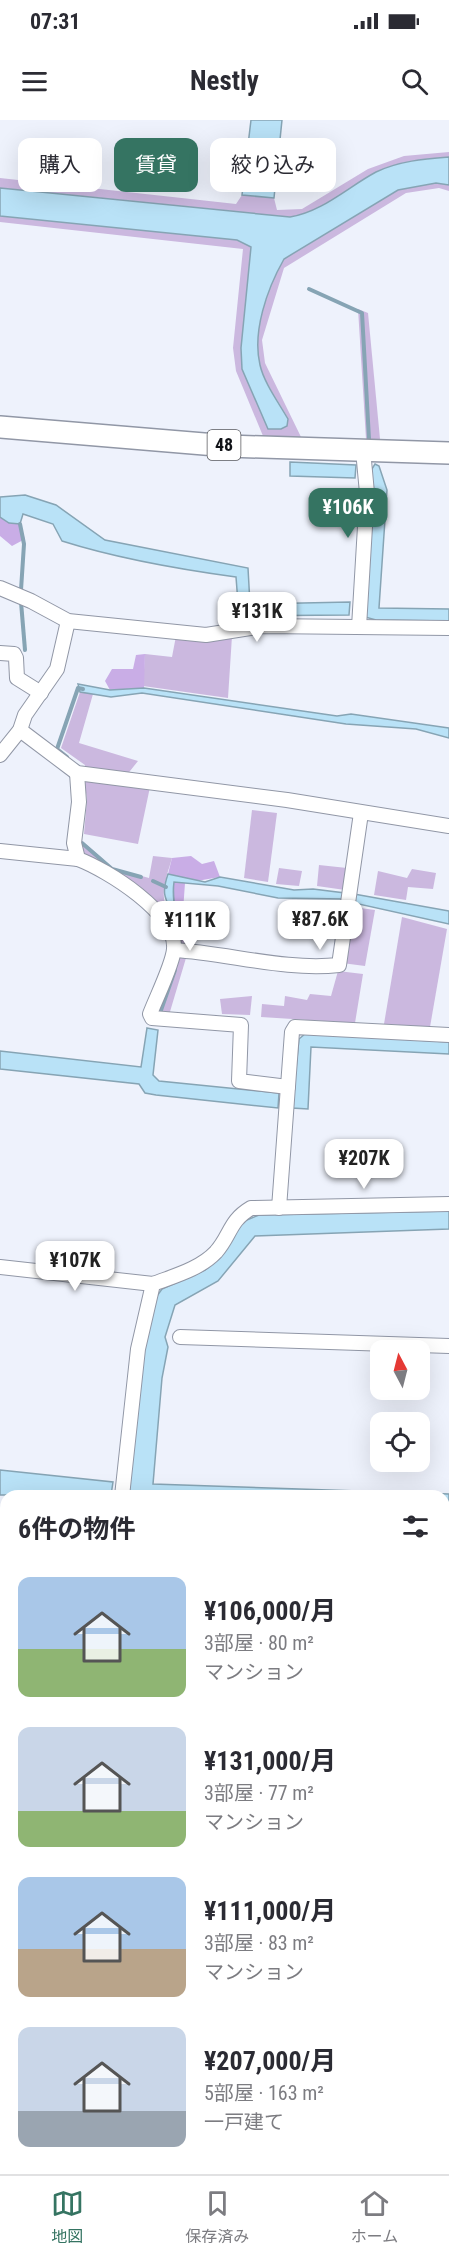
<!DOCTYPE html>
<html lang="ja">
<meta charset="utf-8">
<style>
:root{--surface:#fff;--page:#f2f2f3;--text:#2b2b33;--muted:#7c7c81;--line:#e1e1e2;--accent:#357462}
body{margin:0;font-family:"Roboto Condensed","Noto Sans JP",sans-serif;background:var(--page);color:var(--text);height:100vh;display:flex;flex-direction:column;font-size:22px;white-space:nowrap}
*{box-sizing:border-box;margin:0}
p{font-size:20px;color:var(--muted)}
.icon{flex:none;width:33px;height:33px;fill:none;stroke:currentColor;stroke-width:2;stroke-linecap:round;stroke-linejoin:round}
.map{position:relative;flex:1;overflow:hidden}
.drawer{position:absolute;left:0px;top:1370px;width:450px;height:686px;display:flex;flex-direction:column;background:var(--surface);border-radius:18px 18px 0 0;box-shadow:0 6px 24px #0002}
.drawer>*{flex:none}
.banner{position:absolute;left:18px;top:18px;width:414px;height:54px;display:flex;gap:12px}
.needle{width:39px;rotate:353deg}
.buttons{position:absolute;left:370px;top:1220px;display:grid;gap:12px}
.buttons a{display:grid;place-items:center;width:60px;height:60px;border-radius:12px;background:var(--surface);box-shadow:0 6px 24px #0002;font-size:30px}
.price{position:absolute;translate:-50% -51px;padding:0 14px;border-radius:12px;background:#fff;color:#222;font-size:20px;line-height:39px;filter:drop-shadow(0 2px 3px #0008)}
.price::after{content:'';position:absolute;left:50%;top:36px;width:18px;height:14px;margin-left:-9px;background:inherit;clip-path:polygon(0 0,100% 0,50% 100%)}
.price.selected{background:var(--accent);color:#fff}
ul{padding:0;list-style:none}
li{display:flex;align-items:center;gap:18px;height:150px;padding:0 18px}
li span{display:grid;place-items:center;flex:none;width:168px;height:120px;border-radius:12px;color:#555}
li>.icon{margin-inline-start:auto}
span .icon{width:72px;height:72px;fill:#fffc;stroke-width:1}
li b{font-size:26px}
h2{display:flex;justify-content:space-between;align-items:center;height:72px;padding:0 18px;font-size:26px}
.pill{padding:0 21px;border-radius:12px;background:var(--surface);box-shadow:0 6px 24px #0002;font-size:21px;line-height:54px}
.pill.selected{background:var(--accent);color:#fff}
.status{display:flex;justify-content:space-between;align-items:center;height:42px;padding:0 30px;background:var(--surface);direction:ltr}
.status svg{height:16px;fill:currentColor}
header{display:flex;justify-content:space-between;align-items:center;height:78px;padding:0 18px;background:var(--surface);font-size:27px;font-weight:700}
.dock{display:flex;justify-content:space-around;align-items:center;height:84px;border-top:2px solid var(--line);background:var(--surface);font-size:16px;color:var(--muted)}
.dock a{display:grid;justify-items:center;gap:3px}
.dock .selected{color:var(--accent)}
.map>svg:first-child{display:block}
.green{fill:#cbb8df}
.forest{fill:#c9ade6}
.water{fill:#b9e2f7;stroke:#86a4b4;stroke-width:1.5}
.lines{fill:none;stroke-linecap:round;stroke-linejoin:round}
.stream{stroke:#86a4b4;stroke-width:4}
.street-casing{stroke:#9197a6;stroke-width:16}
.primary-casing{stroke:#9197a6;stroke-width:24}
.street{stroke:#fff;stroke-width:14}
.primary{stroke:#fff;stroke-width:21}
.labels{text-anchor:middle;stroke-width:6;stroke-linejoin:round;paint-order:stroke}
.shield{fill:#fff;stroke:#58595d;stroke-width:1.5}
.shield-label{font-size:18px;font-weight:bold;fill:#101217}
</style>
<div class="status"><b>07:31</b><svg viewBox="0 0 49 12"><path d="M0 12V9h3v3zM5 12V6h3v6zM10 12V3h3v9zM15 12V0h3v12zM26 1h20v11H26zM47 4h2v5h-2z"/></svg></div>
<header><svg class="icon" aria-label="menu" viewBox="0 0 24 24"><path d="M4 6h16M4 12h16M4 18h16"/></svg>Nestly<svg class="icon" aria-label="search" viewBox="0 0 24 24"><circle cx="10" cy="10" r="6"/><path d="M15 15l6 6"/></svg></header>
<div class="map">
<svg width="449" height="2054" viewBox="0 0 449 2054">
<rect width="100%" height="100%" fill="#eef2fc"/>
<g class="green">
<path d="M449,32v5c-25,2 -50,4 -73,15 -28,15 -54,40 -86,45l-290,-29v-10l236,26 6,-9 32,3 3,12 25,-1 66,-40 36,-13z"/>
<path d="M436,63l13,2v6l-10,-3 -33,5 -122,75 -22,72 3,23 36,74 -38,-1 -27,-65 -3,-23 10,-99 -243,-27v-6l237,24 15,7 -11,101 1,21 46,49c-9,-16 -20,-31 -27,-48 -13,-29 8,-85 23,-111l114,-69z"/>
<polygon points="358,189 368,193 380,319 366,319"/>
<polygon points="176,516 232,516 228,578 143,566 145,534 172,537"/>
<polygon points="80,572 93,574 79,623 138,641 126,656 86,651 85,645 61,628"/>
<polygon points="84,659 150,667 138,724 84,714 87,679"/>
<polygon points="252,690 277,693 268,762 244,758"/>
<path d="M80,719l33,29 36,10 4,-22 19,2c-4,15 -12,32 -6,48 6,15 10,12 11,32l2,-17 -3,-7 7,-3 3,47 -17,57 -15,-3 22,-77 -92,-80z"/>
<polygon points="319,745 347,748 345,770 317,766"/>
<polygon points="279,748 302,751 299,766 276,764"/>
<polygon points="412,749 436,753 433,769 408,767 406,780 374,775 378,751 407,758"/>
<polygon points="353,787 375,790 365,846 342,843"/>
<polygon points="402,797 447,809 430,907 384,904"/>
<polygon points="338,851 363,854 355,903 261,897 262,884 284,886 285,876 307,880 310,874 331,876"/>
<polygon points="252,876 250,895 222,894 220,879"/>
</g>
<g class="forest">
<polygon points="0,397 9,403 20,404 25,419 12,426 0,416"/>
<polygon points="145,534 144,568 110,570 105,561 112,549 133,549 136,535"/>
<polygon points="191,736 202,744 214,741 220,757 185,763 183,791 176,794 168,754 172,738"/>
</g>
<g class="water">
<polygon points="251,0 282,0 274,78 242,75"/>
<path d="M449,37v28l-13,-2 -38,7 -114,69c-17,30 -32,73 -24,106 4,18 19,38 28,54l-1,7 -6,3h-13l-26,-60 -1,-21 10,-101 -14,-7 -237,-24v-28l290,29c32,-5 58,-30 86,-45 23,-11 48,-13 73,-15z"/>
<polygon points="290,342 356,345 355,358 290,356"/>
<polygon points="375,344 379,346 387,370 379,488 449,489 449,501 376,500 365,497 370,352"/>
<path d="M25,375l31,10 49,35 143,28 2,36 100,-2 -1,13 -110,1 -3,-39c-59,-8 -117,-18 -174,-36l-9,-17 -30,-10 -3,10 -11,-1 -9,-6v-20z"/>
<polygon points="78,564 110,570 144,568 337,596 351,594 449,608 449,618 416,609 346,604 142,573 111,577 80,572"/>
<path d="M168,754l37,8 15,-5 74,13 19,-1 32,4v6l-67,-1 -60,-12 -44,-4c-3,21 5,40 6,61 -4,-8 -1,-16 -5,-24 -8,-19 -15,-22 -7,-45z"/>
<polygon points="354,774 449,791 449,804 354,783"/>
<polygon points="147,908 158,910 153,955 159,961 279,973 278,988 156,975 145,973 139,964 0,949 0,931 141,947"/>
<polygon points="306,913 449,922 449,934 311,927 308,989 292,988 299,919"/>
<polygon points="449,1091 449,1109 255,1116 218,1161 175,1185 165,1217 168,1227 162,1258 153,1364 449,1374 449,1388 444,1388 444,1376 128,1376 143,1233 154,1180 162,1169 205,1150 221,1136 242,1102 259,1095"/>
<polygon points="0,1350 113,1362 111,1375 0,1375"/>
</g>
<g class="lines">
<g class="stream">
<polyline points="309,169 362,193 369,319"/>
<polyline points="20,404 24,424 21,470"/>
<polyline points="21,482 25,530"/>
<polyline points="67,637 57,629 78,568 83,569"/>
<polyline points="82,723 112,749 141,757"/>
<polyline points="153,761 166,767"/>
<polyline points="160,893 175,850"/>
</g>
<g class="street-casing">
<g id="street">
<polyline points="0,468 31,481 68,501 206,515 263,506 449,508"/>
<polyline points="359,507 367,373 363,330"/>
<polyline points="0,533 14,534 16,538 17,558 41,573"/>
<polyline points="20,610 77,653 287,680 449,706"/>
<polyline points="0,635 20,610 25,595 57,549 68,501"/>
<path d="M77,653l2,29 -5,41 4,16c29,11 99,54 96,90 -1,15 -18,49 -24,65l2,4 89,7 -2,56 49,6"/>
<polyline points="0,731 78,739"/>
<path d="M174,830c54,3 111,21 165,15l22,-152"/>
<polyline points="279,1088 292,912 295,907 449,915"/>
<polyline points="0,1147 153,1164"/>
<polyline points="180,1217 449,1226"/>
<path d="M122,1376l16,-147 15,-65c21,-8 47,-15 63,-32 15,-17 13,-31 35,-44l198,-4"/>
<polyline points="444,1534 449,1534"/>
<polyline points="0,1568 6,1568"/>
<polyline points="444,1880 449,1880"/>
<polyline points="0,1923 6,1923"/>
<polyline points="102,2054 102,2049"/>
</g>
</g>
<g class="primary-casing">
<polyline id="primary" points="0,307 228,326 449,333"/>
</g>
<use href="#street" class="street"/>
<use href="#primary" class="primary"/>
</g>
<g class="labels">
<rect class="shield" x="207.5" y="310" width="33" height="30" rx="4.5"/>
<g class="shield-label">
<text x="224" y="331">48</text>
</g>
</g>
</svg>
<div class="buttons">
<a><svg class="needle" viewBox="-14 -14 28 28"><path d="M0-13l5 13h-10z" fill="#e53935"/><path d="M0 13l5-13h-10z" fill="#7c7c81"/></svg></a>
<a><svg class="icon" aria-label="locate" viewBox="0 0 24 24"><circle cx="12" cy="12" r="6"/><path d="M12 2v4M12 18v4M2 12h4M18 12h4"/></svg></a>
</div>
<b class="price selected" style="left:348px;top:419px">¥106K</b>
<b class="price" style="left:257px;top:523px">¥131K</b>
<b class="price" style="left:320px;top:831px">¥87.6K</b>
<b class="price" style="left:190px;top:832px">¥111K</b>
<b class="price" style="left:364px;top:1070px">¥207K</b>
<b class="price" style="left:75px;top:1172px">¥107K</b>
<div class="banner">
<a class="pill">購入</a>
<a class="pill selected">賃貸</a>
<a class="pill">絞り込み</a>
</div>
<section class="drawer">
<h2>6件の物件<svg class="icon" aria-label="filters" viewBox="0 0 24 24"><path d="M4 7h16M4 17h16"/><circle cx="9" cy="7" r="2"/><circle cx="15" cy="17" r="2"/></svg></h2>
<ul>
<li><span style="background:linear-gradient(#a9c7e8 60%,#8fb573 0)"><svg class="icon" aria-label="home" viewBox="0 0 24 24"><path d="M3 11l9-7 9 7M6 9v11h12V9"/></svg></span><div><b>¥106,000/月</b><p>3部屋 · 80 m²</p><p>マンション</p></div></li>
<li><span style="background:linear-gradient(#c9d6e8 70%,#8fb573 0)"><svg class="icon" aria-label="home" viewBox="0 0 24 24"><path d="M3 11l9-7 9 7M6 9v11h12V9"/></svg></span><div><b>¥131,000/月</b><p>3部屋 · 77 m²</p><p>マンション</p></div></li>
<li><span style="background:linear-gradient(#a9c7e8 60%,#b9a48a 0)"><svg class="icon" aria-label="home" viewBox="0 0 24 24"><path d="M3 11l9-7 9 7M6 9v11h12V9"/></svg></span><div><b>¥111,000/月</b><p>3部屋 · 83 m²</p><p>マンション</p></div></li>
<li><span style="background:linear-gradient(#c9d6e8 70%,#9aa5b1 0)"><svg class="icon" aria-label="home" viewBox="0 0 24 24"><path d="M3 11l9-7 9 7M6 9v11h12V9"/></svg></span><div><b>¥207,000/月</b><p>5部屋 · 163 m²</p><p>一戸建て</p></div></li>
</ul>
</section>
</div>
<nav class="dock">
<a class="selected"><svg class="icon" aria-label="map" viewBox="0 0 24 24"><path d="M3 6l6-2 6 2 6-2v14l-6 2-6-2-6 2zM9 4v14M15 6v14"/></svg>地図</a>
<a><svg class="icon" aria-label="saved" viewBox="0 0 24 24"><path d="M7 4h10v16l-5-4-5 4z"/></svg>保存済み</a>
<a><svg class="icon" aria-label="home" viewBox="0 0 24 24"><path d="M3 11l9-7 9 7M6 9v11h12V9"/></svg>ホーム</a>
</nav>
